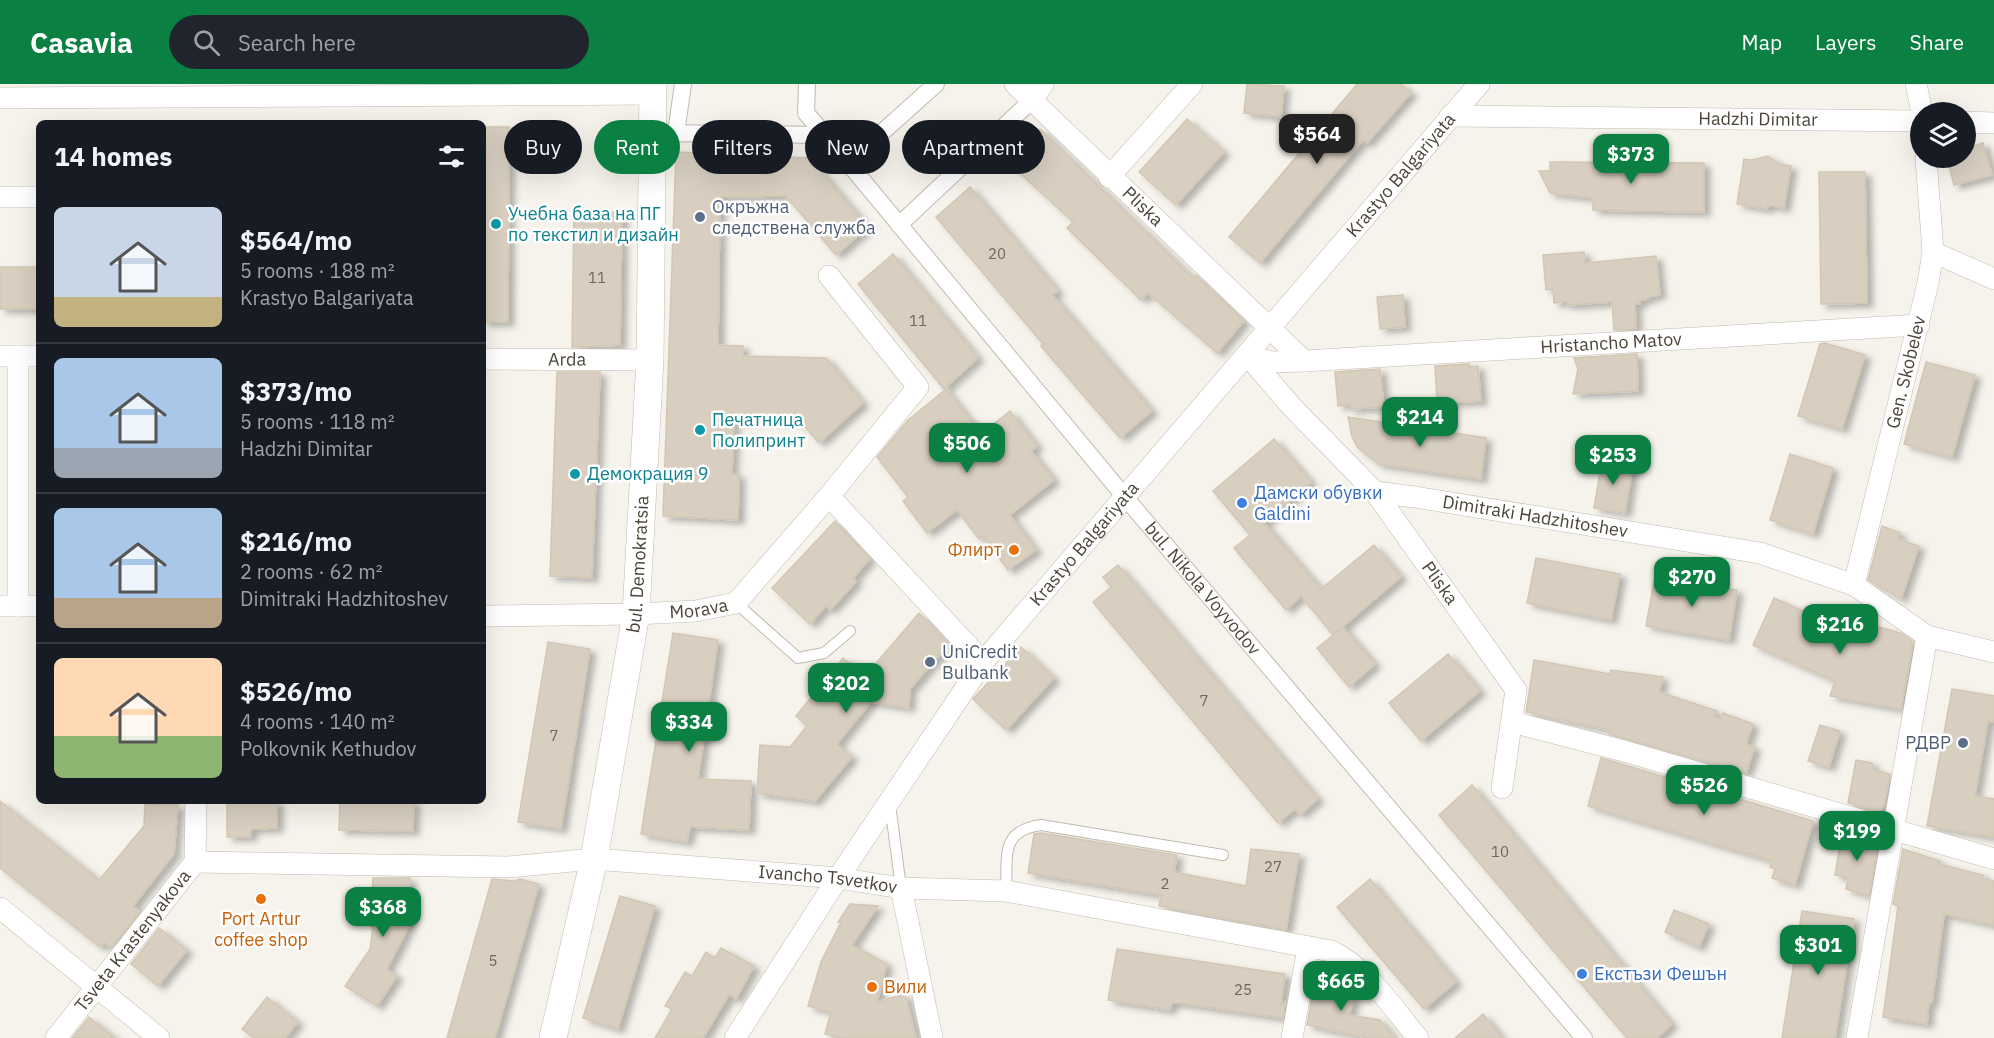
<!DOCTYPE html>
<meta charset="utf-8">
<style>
:root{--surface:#171b24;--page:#20242c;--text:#f1f3f6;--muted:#9ea1a6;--line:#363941;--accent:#0b8043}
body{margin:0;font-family:"IBM Plex Sans",sans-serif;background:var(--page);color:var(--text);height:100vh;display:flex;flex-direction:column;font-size:22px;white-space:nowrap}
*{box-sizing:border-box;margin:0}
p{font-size:20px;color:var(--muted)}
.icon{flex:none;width:33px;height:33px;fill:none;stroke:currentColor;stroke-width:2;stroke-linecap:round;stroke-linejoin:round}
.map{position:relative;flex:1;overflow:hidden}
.sheet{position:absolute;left:36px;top:36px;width:450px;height:684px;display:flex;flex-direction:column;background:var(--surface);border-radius:9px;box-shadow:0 6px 24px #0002}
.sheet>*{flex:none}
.hud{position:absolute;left:504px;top:36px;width:570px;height:54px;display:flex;gap:12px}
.buttons{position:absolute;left:1910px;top:18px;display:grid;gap:12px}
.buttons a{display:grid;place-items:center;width:66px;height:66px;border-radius:50%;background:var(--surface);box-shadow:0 6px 24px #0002;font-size:30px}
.price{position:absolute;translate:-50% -51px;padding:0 14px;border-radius:12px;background:var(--accent);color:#fff;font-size:20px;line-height:39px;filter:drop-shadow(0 2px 3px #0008)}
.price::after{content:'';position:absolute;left:50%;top:36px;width:18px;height:14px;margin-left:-9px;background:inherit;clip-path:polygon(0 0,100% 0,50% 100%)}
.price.current{background:#222;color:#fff}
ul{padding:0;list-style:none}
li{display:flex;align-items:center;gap:18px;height:150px;padding:0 18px}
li+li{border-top:2px solid var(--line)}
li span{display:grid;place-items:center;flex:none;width:168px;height:120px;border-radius:9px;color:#555}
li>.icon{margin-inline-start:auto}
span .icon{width:72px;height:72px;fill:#fffc;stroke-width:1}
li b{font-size:26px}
h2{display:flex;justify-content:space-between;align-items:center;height:72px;padding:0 18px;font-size:26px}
.tag{padding:0 21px;border-radius:27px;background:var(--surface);box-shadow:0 6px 24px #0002;font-size:21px;line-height:54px}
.tag.current{background:var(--accent);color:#fff}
header{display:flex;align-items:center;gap:36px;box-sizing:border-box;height:84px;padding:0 30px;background:var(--accent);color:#fff}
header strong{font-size:28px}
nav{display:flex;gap:33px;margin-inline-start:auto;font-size:21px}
.search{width:420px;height:54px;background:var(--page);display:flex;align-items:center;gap:15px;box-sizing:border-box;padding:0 21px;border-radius:33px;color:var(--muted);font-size:22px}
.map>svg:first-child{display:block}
.building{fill:#d8cfc1;stroke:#d3c7b4;stroke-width:1.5;filter:url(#shadow)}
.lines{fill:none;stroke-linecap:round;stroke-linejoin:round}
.service-casing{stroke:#c2bbae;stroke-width:12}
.pedestrian-casing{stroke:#c2bbae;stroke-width:18}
.minor-casing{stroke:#c2bbae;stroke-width:22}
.tertiary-casing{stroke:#c2bbae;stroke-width:28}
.service{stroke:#fff;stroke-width:10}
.pedestrian{stroke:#fff;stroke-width:16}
.minor{stroke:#fff;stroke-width:21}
.tertiary{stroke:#fff;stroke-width:27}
.service-dot{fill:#5c6f8a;stroke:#fff;stroke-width:2}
.culture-dot{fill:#0f9aa8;stroke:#fff;stroke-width:2}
.shop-dot{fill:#3f7fe0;stroke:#fff;stroke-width:2}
.food-dot{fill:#e8710a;stroke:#fff;stroke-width:2}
.labels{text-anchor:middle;stroke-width:5;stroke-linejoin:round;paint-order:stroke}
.number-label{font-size:15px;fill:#6e675b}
.street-label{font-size:18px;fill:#4b4439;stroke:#fff}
.service-label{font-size:18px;fill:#4e5e75;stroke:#fff;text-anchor:start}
.culture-label{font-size:18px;fill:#0d838f;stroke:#fff;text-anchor:start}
.shop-label{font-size:18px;fill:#366cbe;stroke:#fff;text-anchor:start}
.food-label{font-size:18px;fill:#c56008;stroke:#fff;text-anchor:end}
</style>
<header>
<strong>Casavia</strong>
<div class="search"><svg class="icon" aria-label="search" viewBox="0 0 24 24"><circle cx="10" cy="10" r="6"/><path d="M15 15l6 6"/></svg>Search here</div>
<nav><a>Map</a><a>Layers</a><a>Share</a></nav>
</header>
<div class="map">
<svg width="1994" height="954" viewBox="0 0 1994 954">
<defs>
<filter id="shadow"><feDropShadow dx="6" dy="4" stdDeviation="3" flood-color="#0004"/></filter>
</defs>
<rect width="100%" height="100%" fill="#f6f3ec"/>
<g class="building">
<polygon points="1247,0 1284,2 1281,33 1244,29"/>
<polygon points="1357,0 1401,0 1411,9 1367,59 1363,56 1260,179 1229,153"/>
<polygon points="1187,35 1224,68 1176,121 1139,88"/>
<polygon points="483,43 509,43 508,238 483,238"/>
<polygon points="1040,45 1193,194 1196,191 1244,237 1217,269 1148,209 1141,216 1067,144 1073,138 1009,79"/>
<polygon points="1983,59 1992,91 1954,101 1947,74 1965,74 1965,64"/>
<polygon points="676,68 809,74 868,143 836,171 786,112 720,113 718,261 743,262 743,272 826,274 863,319 819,359 799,336 734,336 732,390 739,391 738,436 663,432"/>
<polygon points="1768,72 1780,80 1791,82 1784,124 1768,121 1767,125 1737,120 1744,75 1752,76"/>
<polygon points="1550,78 1704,79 1704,128 1593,126 1593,114 1550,109 1539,87 1550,87"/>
<polygon points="1819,88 1865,88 1867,219 1821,220"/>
<polygon points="970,103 1058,207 1052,211 1152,327 1120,354 1041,262 1043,260 936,133"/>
<polygon points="574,127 622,129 620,261 572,263"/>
<polygon points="1584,168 1585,179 1656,172 1660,211 1648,213 1648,215 1640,216 1640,220 1635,220 1636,245 1614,246 1612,218 1567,221 1567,218 1554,219 1553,205 1546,206 1543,171"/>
<polygon points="893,170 978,274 944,305 858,200"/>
<rect x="0" y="183" width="39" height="42"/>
<polygon points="1403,211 1405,243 1380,245 1377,213"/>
<polygon points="1825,259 1865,271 1842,345 1798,332 1820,260"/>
<polygon points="1637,270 1638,307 1573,310 1578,285 1574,274"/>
<polygon points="1926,278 1975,291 1952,373 1904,360"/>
<polygon points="1469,280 1469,283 1478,282 1481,317 1437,319 1435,282"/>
<polygon points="1380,285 1384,323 1350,325 1351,320 1338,322 1335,288"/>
<polygon points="557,288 600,288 592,494 550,492"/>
<polygon points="946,305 981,350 1010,327 1037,362 1031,367 1054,396 1010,431 1036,466 1008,486 983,452 979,455 957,426 927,449 903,417 908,413 877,373 907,337"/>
<polygon points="1348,333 1486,354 1481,395 1379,380 1358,364 1352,353"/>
<polygon points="1274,355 1311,398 1264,439 1321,505 1374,461 1401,493 1333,551 1301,512 1286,526 1234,464 1250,451 1213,407"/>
<polygon points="1790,370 1833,384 1813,450 1770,436"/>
<polygon points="1602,376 1633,381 1625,429 1594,424"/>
<polygon points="835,437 870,475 853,494 856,498 830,526 826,522 810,540 772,504"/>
<polygon points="1882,442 1900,449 1898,455 1919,462 1901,515 1868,496"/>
<polygon points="1536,474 1620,490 1611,536 1527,519"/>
<polygon points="1118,481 1318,715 1300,731 1295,725 1278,739 1093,518 1111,503 1103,493"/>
<polygon points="1655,492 1737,506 1729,556 1646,542"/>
<polygon points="1774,514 1870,557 1875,542 1900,549 1913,558 1901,625 1830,612 1835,597 1753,561"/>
<polygon points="919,529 949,560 910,605 909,624 871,618 837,660 852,673 815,717 757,709 760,661 790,663 807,642 796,632 843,574 866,591"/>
<polygon points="1343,543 1375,580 1349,603 1317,564"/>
<polygon points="673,549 718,556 698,695 751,697 749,746 690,743 687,758 641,750"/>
<polygon points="548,558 590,565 561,745 518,738"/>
<polygon points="1021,563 1054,594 1006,646 973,615"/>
<polygon points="1448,570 1480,607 1421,657 1389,619"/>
<polygon points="1534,576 1610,590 1611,586 1663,593 1659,608 1717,627 1715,633 1720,635 1723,629 1753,640 1746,660 1755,663 1746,689 1609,650 1610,646 1526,628"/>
<polygon points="1952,605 1994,612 1994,638 1988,637 1975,712 1994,715 1994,753 1927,742"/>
<polygon points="1820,641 1840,647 1829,683 1808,677"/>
<polygon points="1601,674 1813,737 1795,801 1772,794 1775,785 1770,783 1772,777 1588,722"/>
<polygon points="1856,676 1872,679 1874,686 1890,690 1884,722 1878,728 1848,719"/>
<polygon points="1472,701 1672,940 1657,954 1627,954 1439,731"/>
<polygon points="0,717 99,796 144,742 145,720 178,721 174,770 133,822 140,828 111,864 104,858 100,863 0,784"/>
<polygon points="227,717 277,717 277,744 251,745 251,753 227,753"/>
<polygon points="340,717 414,717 413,747 339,746"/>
<polygon points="1041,749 1177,771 1174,788 1246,802 1251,765 1299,770 1286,846 1159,822 1161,811 1028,789 1034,750"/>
<polygon points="1842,749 1879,756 1869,812 1846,805 1848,794 1835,791"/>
<polygon points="1903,765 1940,777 1939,780 1983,791 1983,794 1994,797 1994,841 1944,830 1932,919 1929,918 1927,940 1883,933 1898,822 1893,820"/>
<polygon points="373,794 410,794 409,842 387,885 397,892 377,922 345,902 370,865 373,843 370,842"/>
<polygon points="492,795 514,797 520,795 539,800 495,954 447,954"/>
<polygon points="1370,795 1456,898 1424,925 1337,823"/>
<polygon points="620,812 655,822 618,945 583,934"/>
<polygon points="850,820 878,822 852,861 887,880 877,918 905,910 916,954 841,954 825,950 831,928 808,922 821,878 841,838 838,838"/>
<polygon points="1674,826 1709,840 1699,863 1665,848"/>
<polygon points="1802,827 1854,835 1835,954 1782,954"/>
<polygon points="159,844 187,866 158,902 131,880"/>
<polygon points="721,864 754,882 736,915 729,911 703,954 655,954 672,925 665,922 685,888 692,892 706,868 715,874"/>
<polygon points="1117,865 1285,890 1281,921 1285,918 1283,934 1179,919 1172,919 1170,926 1108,916"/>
<polygon points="1331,893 1352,899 1347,913 1354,915 1349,931 1380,936 1394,954 1368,954 1307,941 1314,902"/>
<polygon points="267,913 298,938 285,954 254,954 242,945"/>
<polygon points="1483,930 1502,954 1455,954"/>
<polygon points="89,933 115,954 72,954"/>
</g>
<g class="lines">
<g class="service-casing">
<g id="service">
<polyline points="736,519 798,574 824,569 850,547"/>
<polyline points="890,720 901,804"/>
<path d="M1006,807c2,-34 -7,-60 35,-66l182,30"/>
</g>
</g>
<g class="pedestrian-casing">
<g id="pedestrian">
<polyline points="652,49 825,51 806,29 807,0"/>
<polyline points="676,49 683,0"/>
<path id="s1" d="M825,51l299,361 460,542"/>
<polyline points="848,79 936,0"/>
<polyline points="899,141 1031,17"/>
</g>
</g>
<g class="minor-casing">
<g id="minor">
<path id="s2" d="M1015,0l289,277 615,-36"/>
<polyline points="1916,0 1922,28"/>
<polyline points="0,14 653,10"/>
<polyline points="1031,17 1043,0"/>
<path id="s3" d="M1450,32l470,5"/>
<polyline points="1965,38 1994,39"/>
<polyline points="1109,93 1192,0"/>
<polyline points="0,113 39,113"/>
<polyline points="1933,168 1994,195"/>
<polyline points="829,192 918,303 829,412 983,578"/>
<polyline points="0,272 39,272"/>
<polyline points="18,272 18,522"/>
<path id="s4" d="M1248,272l44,51 83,85 141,198 -14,98"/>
<polyline points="1248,272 1273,278 1304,277"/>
<path id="s5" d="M483,275l167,1"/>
<path id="s6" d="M1375,408l40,5 345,56 94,32 73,51 67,16"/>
<path id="s7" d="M1854,501l74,-302 5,-31 -7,-94"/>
<polyline points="0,522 39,522"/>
<path id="s8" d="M483,532l153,-2 60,-3 40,-8 93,-107"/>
<polyline points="1512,638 1624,667 1994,775"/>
<path id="s9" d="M195,778l313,5 86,-8 244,19 63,10 105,3 325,60c37,18 61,56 87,87"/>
<polyline points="901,804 932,954"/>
<polyline points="0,824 159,954"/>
<path id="s10" d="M56,954l139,-176 1,-61"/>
<path id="s11" d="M735,954l103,-160 145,-216 496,-578"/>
<polyline points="1292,954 1308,864"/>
<polyline points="1857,954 1927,552"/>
</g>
</g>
<g class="tertiary-casing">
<g id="tertiary">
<path id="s12" d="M553,954l41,-179 42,-245 14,-254 3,-276"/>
</g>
</g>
<use href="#service" class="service"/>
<use href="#pedestrian" class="pedestrian"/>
<use href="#minor" class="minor"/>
<use href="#tertiary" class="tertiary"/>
</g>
<g class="service-dot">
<circle cx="700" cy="133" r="6"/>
<circle cx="930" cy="578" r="6"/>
<circle cx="1963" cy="659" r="6"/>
</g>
<g class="culture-dot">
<circle cx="496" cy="140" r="6"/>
<circle cx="700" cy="346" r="6"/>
<circle cx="575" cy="390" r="6"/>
</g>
<g class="shop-dot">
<circle cx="1242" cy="419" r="6"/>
<circle cx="1582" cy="890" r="6"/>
</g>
<g class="food-dot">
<circle cx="1014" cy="466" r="6"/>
<circle cx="261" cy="815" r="6"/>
<circle cx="872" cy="903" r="6"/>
</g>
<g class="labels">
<g class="number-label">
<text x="997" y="175">20</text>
<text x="597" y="199">11</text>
<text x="918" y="242">11</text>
<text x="1204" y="622">7</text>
<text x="554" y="657">7</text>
<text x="1500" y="773">10</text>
<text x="1273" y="788">27</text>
<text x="1165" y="805">2</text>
<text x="493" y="882">5</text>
<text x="1243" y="911">25</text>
</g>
<g class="street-label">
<text dy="6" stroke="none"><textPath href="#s3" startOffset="308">Hadzhi Dimitar</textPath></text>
<text dy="6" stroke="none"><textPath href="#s11" startOffset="1092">Krastyo Balgariyata</textPath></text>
<text dy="6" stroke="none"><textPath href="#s2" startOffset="177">Pliska</textPath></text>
<text dy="6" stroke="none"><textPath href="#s2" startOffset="708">Hristancho Matov</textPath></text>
<text dy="6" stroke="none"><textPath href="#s5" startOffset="84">Arda</textPath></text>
<text dy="6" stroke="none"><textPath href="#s7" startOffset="219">Gen. Skobelev</textPath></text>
<text dy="6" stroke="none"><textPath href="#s6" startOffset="162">Dimitraki Hadzhitoshev</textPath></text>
<text dy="6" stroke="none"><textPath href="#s11" startOffset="606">Krastyo Balgariyata</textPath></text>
<text dy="6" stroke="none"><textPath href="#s12" startOffset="482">bul. Demokratsia</textPath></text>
<text dy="6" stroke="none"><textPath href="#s4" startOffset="298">Pliska</textPath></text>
<text dy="6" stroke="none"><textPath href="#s1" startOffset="590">bul. Nikola Voyvodov</textPath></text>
<text dy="6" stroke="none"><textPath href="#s8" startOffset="216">Morava</textPath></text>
<text dy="6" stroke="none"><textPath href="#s9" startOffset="634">Ivancho Tsvetkov</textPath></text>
<text dy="6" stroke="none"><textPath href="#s10" startOffset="124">Tsveta Krastenyakova</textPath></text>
</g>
<g class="service-label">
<text x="712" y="129">Окръжна<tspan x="712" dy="21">следствена служба</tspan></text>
<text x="942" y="574">UniCredit<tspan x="942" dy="21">Bulbank</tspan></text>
<text x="1951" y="665" text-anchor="end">РДВР</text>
</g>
<g class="culture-label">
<text x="508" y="136">Учебна база на ПГ<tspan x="508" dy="21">по текстил и дизайн</tspan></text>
<text x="712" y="342">Печатница<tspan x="712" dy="21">Полипринт</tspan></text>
<text x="587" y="396">Демокрация 9</text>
</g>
<g class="shop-label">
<text x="1254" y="415">Дамски обувки<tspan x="1254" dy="21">Galdini</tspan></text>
<text x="1594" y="896">Екстъзи Фешън</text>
</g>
<g class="food-label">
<text x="1002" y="472">Флирт</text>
<text x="261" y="841" text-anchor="middle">Port Artur<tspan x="261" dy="21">coffee shop</tspan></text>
<text x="884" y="909" text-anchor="start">Вили</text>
</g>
</g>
</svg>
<div class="buttons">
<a><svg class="icon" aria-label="layers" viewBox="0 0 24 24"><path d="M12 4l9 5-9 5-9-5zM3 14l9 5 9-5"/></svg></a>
</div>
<b class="price current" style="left:1317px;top:81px">$564</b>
<b class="price" style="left:1631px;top:101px">$373</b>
<b class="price" style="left:1420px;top:364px">$214</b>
<b class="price" style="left:967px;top:390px">$506</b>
<b class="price" style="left:1613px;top:402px">$253</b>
<b class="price" style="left:1692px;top:524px">$270</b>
<b class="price" style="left:1840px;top:571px">$216</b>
<b class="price" style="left:846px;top:630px">$202</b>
<b class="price" style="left:689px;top:669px">$334</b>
<b class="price" style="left:1704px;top:732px">$526</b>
<b class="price" style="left:1857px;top:778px">$199</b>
<b class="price" style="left:383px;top:854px">$368</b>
<b class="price" style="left:1818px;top:892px">$301</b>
<b class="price" style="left:1341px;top:928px">$665</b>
<div class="hud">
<a class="tag">Buy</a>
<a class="tag current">Rent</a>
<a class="tag">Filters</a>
<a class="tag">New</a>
<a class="tag">Apartment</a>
</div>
<section class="sheet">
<h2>14 homes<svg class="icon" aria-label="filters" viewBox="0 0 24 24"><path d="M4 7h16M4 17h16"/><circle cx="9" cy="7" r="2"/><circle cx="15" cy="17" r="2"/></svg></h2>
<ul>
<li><span style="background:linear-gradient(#c9d6e8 75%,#c2b280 0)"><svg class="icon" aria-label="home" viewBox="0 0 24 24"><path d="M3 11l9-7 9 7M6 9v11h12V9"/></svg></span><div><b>$564/mo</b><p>5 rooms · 188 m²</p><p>Krastyo Balgariyata</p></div></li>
<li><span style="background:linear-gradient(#a9c7e8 75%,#9aa5b1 0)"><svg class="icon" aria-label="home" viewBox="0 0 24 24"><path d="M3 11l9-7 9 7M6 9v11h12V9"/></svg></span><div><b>$373/mo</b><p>5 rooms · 118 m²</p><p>Hadzhi Dimitar</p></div></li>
<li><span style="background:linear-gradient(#a9c7e8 75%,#b9a48a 0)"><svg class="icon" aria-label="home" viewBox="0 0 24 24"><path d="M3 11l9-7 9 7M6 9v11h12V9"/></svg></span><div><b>$216/mo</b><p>2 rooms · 62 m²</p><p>Dimitraki Hadzhitoshev</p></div></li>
<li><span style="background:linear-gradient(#ffd9b3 65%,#8fb573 0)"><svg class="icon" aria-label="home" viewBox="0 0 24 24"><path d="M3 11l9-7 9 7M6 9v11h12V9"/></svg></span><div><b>$526/mo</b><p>4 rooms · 140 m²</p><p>Polkovnik Kethudov</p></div></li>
</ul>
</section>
</div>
